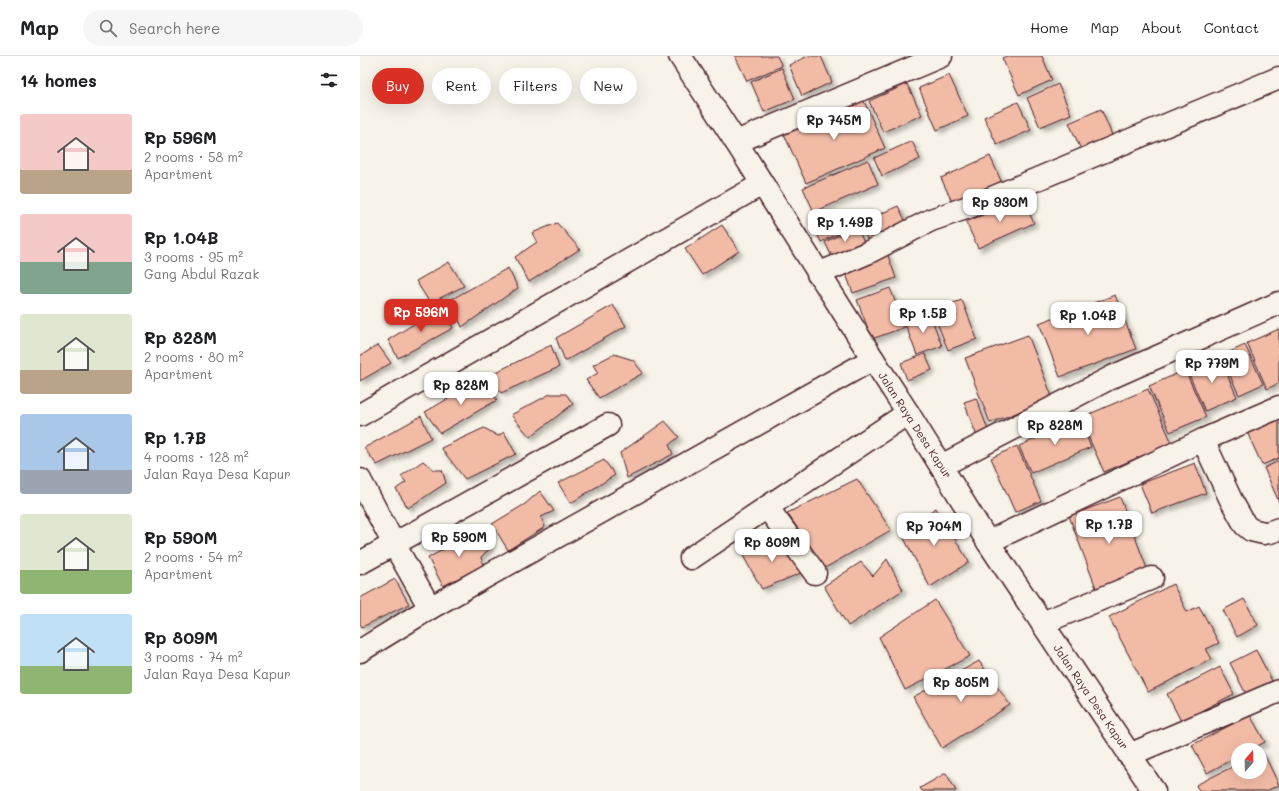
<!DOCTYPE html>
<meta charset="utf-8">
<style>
:root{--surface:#fff;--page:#f6f6f6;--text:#202124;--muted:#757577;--line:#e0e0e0;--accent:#d93025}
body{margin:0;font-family:Mali,sans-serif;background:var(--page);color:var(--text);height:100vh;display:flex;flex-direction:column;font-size:15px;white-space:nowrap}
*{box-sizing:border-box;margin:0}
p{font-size:13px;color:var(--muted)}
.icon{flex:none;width:22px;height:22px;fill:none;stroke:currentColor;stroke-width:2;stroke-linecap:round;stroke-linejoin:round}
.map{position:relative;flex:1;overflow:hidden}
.side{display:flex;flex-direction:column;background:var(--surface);width:360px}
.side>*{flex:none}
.banner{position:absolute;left:12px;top:12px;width:380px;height:36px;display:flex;gap:8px}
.needle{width:26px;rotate:20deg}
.buttons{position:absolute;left:871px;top:687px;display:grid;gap:8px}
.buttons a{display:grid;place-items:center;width:36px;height:36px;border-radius:50%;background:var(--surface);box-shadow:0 4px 16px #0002;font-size:20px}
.price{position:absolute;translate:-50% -34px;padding:0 9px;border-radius:8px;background:#fff;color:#222;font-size:13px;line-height:26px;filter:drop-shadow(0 1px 2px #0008)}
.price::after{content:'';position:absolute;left:50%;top:24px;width:12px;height:9px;margin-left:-6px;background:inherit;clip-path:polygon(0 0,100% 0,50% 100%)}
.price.on{background:var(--accent);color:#fff}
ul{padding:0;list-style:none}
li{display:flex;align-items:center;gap:12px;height:100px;padding:0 20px}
li span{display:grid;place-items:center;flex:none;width:112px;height:80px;border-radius:4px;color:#555}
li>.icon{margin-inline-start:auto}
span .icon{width:48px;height:48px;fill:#fffc;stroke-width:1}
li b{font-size:17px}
h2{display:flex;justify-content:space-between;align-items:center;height:48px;padding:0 20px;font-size:17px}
.pill{padding:0 14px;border-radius:18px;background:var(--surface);box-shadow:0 4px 16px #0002;font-size:14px;line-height:36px}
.pill.on{background:var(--accent);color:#fff}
header{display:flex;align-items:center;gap:24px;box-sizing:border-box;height:56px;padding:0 20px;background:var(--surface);border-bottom:1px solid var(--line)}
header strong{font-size:19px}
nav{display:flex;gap:22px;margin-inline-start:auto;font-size:14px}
.search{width:280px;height:36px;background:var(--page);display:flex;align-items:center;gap:10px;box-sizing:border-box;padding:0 14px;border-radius:22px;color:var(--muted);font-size:15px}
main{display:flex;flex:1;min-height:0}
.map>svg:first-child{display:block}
.building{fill:#f2bba6;stroke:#4a1f2b;filter:url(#shadow)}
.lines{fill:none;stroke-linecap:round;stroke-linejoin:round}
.minor-casing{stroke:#4a1f2b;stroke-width:25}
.minor{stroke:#f7f3e8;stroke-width:22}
.labels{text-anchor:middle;stroke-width:3;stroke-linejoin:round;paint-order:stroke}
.street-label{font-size:11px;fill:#4a1f2b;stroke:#f7f3e8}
</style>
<header>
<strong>Map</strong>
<div class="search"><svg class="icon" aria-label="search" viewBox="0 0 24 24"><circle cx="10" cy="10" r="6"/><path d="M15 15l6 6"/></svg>Search here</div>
<nav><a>Home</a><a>Map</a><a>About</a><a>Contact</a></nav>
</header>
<main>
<section class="side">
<h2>14 homes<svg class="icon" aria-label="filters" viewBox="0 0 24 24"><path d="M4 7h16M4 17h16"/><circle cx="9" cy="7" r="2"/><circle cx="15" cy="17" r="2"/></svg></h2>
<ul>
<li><span style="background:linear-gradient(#f6c9c9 70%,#b9a48a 0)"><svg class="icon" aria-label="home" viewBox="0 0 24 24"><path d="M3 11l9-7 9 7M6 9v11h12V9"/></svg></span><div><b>Rp 596M</b><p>2 rooms · 58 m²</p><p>Apartment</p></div></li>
<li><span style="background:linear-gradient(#f6c9c9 60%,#7fa58c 0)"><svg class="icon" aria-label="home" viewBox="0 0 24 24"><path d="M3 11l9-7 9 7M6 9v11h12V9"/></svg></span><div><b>Rp 1.04B</b><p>3 rooms · 95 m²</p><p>Gang Abdul Razak</p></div></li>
<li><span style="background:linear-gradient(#dfe7d0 70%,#b9a48a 0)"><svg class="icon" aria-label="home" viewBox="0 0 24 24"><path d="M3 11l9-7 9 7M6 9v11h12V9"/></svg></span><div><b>Rp 828M</b><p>2 rooms · 80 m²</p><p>Apartment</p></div></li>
<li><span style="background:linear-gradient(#a9c7e8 70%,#9aa5b1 0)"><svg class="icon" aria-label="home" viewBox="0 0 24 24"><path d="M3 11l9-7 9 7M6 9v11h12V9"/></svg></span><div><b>Rp 1.7B</b><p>4 rooms · 128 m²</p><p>Jalan Raya Desa Kapur</p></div></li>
<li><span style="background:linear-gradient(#dfe7d0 70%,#8fb573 0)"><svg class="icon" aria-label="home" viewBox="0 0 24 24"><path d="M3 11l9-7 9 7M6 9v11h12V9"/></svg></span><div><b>Rp 590M</b><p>2 rooms · 54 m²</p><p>Apartment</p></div></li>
<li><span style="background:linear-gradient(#bfe0f5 65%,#8fb573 0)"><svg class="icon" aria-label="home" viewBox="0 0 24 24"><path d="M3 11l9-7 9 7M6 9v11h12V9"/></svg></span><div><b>Rp 809M</b><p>3 rooms · 74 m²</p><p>Jalan Raya Desa Kapur</p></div></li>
</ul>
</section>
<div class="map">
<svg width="919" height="735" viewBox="0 0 919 735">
<defs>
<filter id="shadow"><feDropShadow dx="3.5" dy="3.5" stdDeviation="2" flood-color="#0004"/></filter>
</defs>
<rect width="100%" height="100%" fill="#f7f3e8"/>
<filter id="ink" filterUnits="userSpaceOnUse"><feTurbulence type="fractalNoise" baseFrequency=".025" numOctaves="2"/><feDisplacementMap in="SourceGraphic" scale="8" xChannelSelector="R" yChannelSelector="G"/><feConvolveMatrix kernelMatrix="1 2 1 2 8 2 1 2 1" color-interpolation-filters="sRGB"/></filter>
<g filter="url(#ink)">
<g class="building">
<polygon points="375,0 417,0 422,10 387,25"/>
<polygon points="448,0 461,0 472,26 442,40 429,9"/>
<polygon points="647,0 682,0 692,24 659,39 642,2"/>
<polygon points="422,12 435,43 404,56 391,26"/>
<polygon points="589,19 608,60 577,74 559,32"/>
<polygon points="547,28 562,59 523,76 509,45"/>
<polygon points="698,28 711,58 680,71 667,42"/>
<polygon points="503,43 525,92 446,127 424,78"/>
<polygon points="658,46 671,74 637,89 624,61"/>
<polygon points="741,53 755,86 724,100 709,67"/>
<polygon points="552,85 560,103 522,120 514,102"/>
<polygon points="630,100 642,127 593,148 581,122"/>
<polygon points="508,104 518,128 454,156 443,132"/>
<polygon points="662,142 674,167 618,192 606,166"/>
<polygon points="538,150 548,170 509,187 500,167"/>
<polygon points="488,154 495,170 461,186 453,170"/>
<polygon points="197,167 220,193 169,226 155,201 177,186 172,177"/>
<polygon points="362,169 379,195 342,219 325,193"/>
<polygon points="497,171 505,189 473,203 465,186"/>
<polygon points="526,194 536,222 493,237 483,210"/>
<polygon points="89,206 104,230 70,247 56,225"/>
<polygon points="148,212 158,232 102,271 90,244"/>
<polygon points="530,232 545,271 512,283 497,244"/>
<polygon points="755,239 776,293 700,321 679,267"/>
<polygon points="602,244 617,283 588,294 572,254"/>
<polygon points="253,249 266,270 205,305 196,282"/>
<polygon points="81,251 93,272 38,302 28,284"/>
<polygon points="569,256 582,290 557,299 544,265"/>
<polygon points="919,273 919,327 907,333 887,287"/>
<polygon points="668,279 693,343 630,367 605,302"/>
<polygon points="18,289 31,307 0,325 0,300"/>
<polygon points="191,289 199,311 141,337 130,319"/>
<polygon points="885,289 903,328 879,339 861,300"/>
<polygon points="254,298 273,304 283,317 239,342 226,324 238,317 233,309"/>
<polygon points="565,298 572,314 547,324 541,307"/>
<polygon points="859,300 877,341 845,355 827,314"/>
<polygon points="825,314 846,361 810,376 789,330"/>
<polygon points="124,322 137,344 80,377 65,356"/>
<polygon points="788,333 812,387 744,416 720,362"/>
<polygon points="190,338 206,338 213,348 170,381 151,359"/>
<polygon points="616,342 630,379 618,383 604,346"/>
<polygon points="61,360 71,382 17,409 4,392"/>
<polygon points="918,363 919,366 919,402 902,409 887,376"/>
<polygon points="719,364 731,391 671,417 659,390"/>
<polygon points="305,365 319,381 309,389 313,398 267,422 260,397"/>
<polygon points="124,372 138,380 144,376 156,398 105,423 81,392"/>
<polygon points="657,390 681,445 655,456 631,402"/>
<polygon points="244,404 255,419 211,447 198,427"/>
<polygon points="63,405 74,414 82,414 86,427 48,452 36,433 46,426 41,420"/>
<polygon points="919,405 919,446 904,412"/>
<polygon points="835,407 846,437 792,457 780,428"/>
<polygon points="497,423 531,474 465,512 427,457"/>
<polygon points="180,435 194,455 181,461 185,471 148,494 132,468 165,448"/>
<polygon points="760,441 789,518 738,537 709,460"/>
<polygon points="576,452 609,506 570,531 540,475"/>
<polygon points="116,475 130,492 121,501 123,510 83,530 68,502"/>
<polygon points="422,479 441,517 402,533 382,498"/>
<polygon points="527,503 543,534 488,570 464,530 501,506 513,520"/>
<polygon points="35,523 49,548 2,571 0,568 0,542"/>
<polygon points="813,528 827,556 839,550 859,587 846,593 852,603 788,636 749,561"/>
<polygon points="884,543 898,569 877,581 863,554"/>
<polygon points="575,544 610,600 545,634 519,581"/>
<polygon points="896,594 912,625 886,638 870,607"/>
<polygon points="619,605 650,649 582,692 553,641"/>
<polygon points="860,611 874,638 821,665 807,638"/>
<polygon points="890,659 905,686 890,694 878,694 878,700 847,717 832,689"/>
<polygon points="903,696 919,729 906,735 839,735 836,729 878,708 878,716 900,716 900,697"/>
<polygon points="586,717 596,735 562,735 560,732"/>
</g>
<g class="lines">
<g class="minor-casing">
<g id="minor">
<polyline points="320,0 376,86 513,303 548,357 628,486 794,735"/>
<polyline points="376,86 581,0"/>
<polyline points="458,218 507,197 571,164 620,147 919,22"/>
<polyline points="0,359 402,128"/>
<polyline points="843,384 871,444 885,469 891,474 904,477 910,476 919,473"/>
<polyline points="581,410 752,321 919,247"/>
<polyline points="0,424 34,488 70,552"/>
<polyline points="407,451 455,517"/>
<polyline points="628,486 843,384 919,351"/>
<polyline points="331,502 548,357"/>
<polyline points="0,507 248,369"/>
<polyline points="682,567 792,522"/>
<polyline points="0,595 70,552 513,303"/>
<polyline points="769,699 919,635"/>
</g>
</g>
<use href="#minor" class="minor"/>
</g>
</g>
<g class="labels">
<g class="street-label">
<text transform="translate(555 369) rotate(57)" y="4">Jalan Raya Desa Kapur</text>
<text transform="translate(731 641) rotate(56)" y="4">Jalan Raya Desa Kapur</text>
</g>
</g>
</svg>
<div class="buttons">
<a><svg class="needle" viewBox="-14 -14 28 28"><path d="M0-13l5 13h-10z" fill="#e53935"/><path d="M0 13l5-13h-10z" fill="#757577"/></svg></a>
</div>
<b class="price" style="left:474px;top:85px">Rp 745M</b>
<b class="price" style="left:640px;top:167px">Rp 930M</b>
<b class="price" style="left:485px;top:187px">Rp 1.49B</b>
<b class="price on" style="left:61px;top:277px">Rp 596M</b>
<b class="price" style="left:563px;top:278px">Rp 1.5B</b>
<b class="price" style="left:728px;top:280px">Rp 1.04B</b>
<b class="price" style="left:852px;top:328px">Rp 779M</b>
<b class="price" style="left:101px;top:350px">Rp 828M</b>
<b class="price" style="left:695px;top:390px">Rp 828M</b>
<b class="price" style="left:749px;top:489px">Rp 1.7B</b>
<b class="price" style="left:574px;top:491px">Rp 704M</b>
<b class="price" style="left:99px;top:502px">Rp 590M</b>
<b class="price" style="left:412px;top:507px">Rp 809M</b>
<b class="price" style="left:601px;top:647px">Rp 805M</b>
<div class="banner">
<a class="pill on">Buy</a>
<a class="pill">Rent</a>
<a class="pill">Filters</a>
<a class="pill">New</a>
</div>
</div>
</main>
